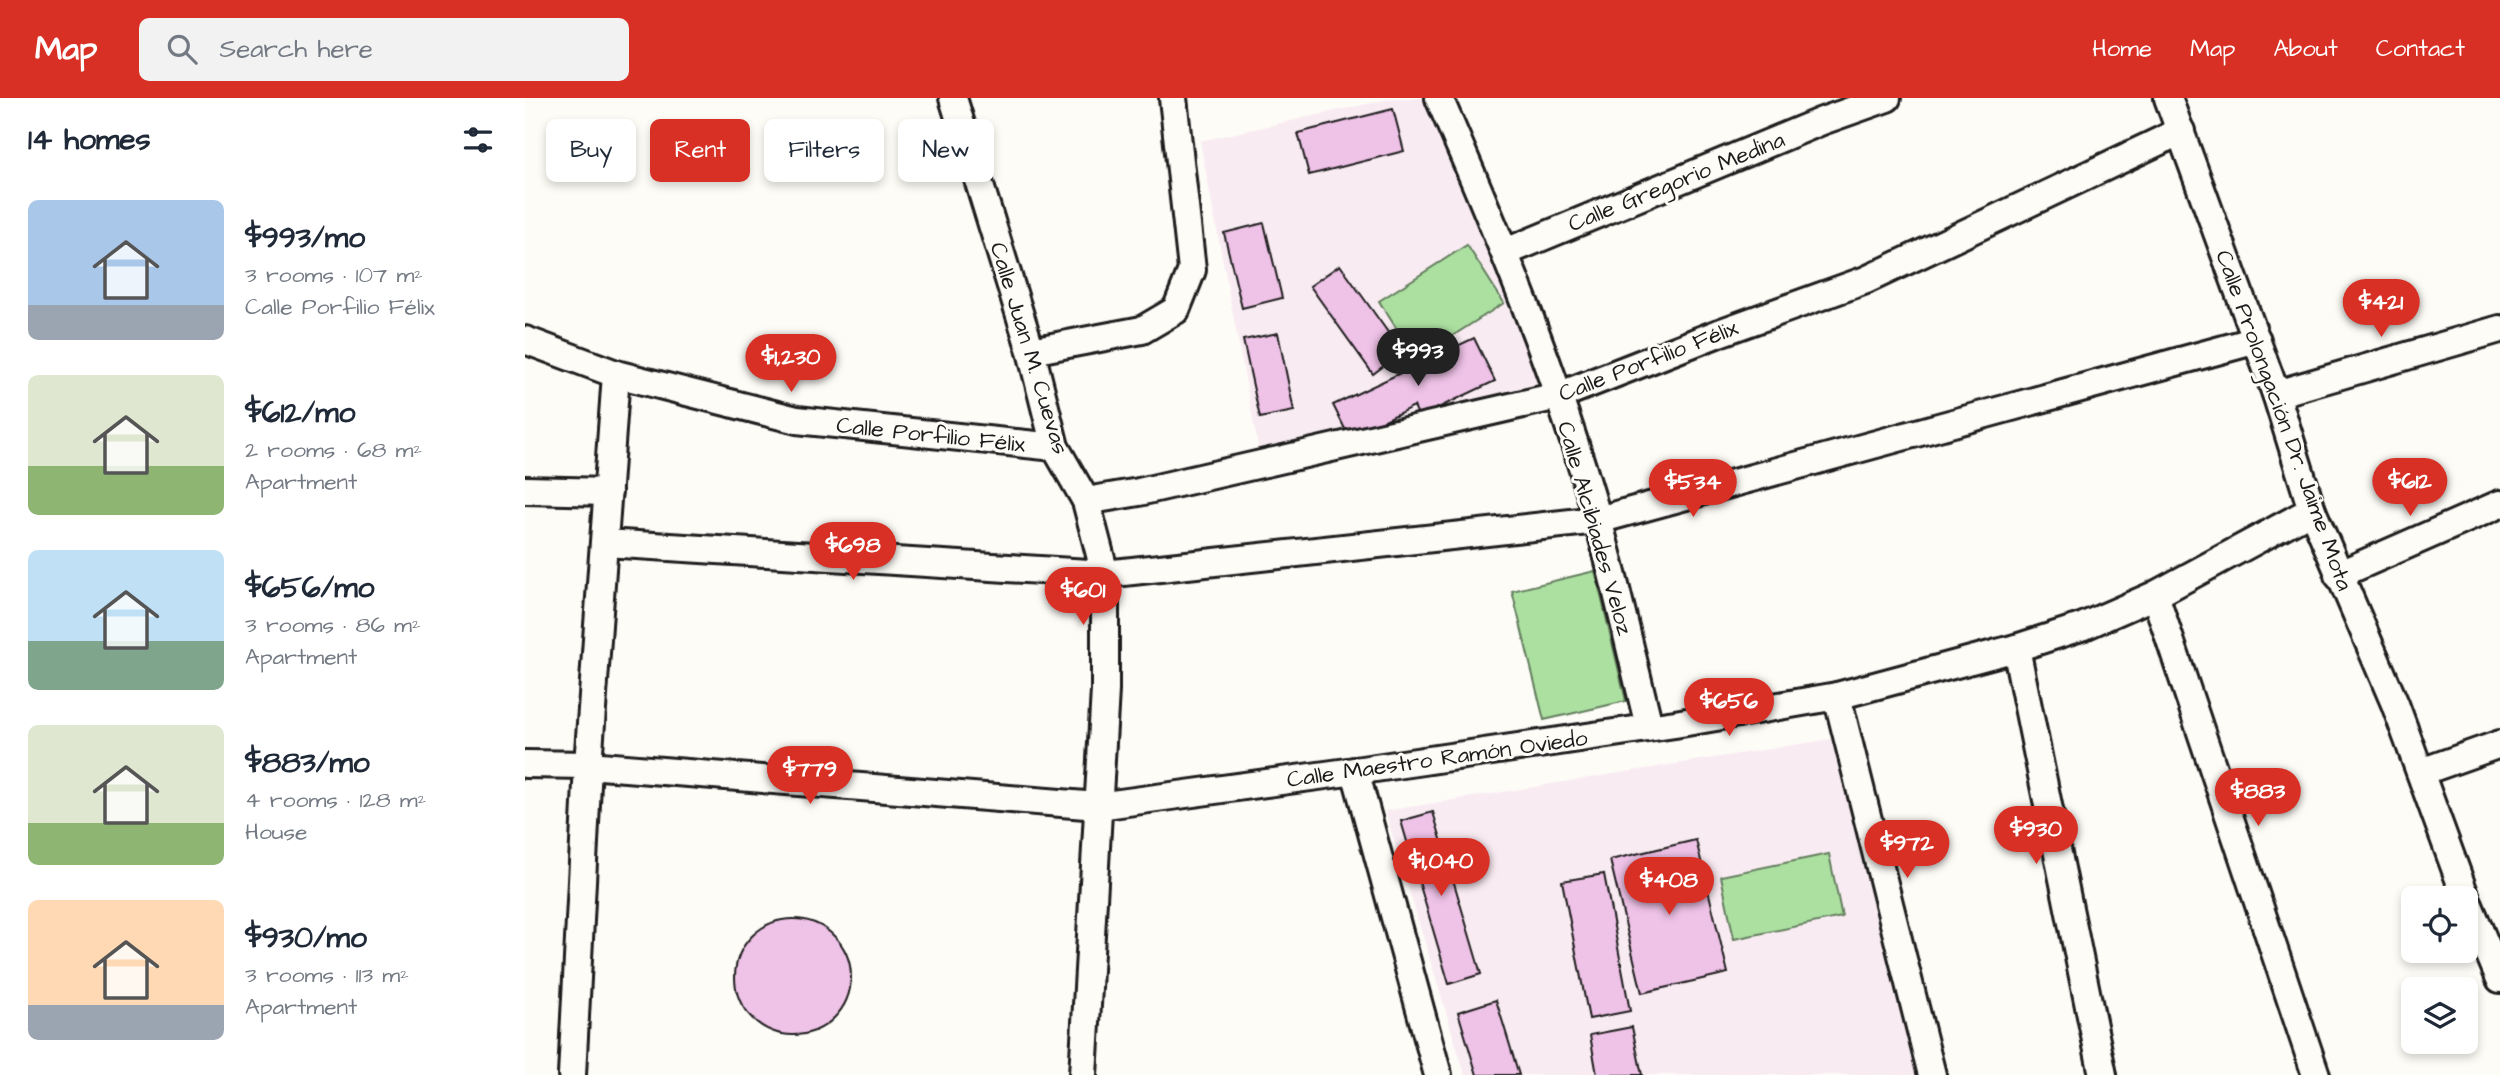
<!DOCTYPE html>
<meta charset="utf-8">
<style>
:root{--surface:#fff;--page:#f2f2f3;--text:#1f2937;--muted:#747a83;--accent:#d93025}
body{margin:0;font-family:"Architects Daughter",sans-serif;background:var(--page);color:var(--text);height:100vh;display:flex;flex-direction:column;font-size:26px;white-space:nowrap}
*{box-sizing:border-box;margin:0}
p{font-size:23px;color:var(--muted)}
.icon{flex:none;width:38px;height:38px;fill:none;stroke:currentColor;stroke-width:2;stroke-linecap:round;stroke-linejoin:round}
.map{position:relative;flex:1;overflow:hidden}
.side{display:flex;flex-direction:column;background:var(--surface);width:525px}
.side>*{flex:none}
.banner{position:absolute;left:21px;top:21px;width:665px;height:63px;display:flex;gap:14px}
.fabs{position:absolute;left:1876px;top:788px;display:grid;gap:14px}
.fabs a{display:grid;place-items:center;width:77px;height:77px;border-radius:10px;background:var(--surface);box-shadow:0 4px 10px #0003;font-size:35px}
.price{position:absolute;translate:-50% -60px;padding:0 16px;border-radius:24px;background:var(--accent);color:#fff;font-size:23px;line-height:46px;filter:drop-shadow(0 2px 4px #0008)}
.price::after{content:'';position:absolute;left:50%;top:42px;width:21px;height:16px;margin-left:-10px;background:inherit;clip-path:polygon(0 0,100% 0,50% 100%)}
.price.current{background:#222;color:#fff}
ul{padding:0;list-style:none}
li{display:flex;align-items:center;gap:21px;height:175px;padding:0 28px}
li span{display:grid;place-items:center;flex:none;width:196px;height:140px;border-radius:10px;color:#555}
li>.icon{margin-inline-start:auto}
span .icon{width:84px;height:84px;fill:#fffc;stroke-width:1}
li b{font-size:30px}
h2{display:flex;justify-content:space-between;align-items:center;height:84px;padding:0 28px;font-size:30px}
.chip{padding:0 24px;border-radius:10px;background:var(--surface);box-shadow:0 4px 10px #0003;font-size:24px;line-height:63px}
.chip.current{background:var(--accent);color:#fff}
header{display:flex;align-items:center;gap:42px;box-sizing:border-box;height:98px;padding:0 35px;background:var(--accent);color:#fff}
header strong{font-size:33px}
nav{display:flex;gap:38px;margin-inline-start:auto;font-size:24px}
.search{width:490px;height:63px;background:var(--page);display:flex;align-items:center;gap:18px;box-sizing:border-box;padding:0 24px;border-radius:10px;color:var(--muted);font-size:26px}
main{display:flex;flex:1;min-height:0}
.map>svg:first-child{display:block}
.built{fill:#f9ebf2}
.green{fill:#ace0a1;stroke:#647e5e;stroke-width:2}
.building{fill:#efc2e7;stroke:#1c1c1c;stroke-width:2}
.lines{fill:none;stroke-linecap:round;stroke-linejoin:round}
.minor-casing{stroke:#1c1c1c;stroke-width:32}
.minor{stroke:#fdfcf7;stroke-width:26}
.labels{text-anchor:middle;stroke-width:6;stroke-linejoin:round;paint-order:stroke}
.street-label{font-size:23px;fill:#1c1c1c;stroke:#fdfcf7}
</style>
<header>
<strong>Map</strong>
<div class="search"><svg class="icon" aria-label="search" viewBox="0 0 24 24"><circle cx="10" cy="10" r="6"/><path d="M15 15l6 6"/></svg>Search here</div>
<nav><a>Home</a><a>Map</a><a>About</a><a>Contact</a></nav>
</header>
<main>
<section class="side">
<h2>14 homes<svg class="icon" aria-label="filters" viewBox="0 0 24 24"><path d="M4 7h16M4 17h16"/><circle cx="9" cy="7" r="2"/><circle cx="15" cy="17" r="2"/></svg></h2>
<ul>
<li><span style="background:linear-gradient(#a9c7e8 75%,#9aa5b1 0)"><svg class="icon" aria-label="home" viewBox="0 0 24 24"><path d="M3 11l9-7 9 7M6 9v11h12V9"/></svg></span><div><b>$993/mo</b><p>3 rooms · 107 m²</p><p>Calle Porfilio Félix</p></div></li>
<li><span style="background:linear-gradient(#dfe7d0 65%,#8fb573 0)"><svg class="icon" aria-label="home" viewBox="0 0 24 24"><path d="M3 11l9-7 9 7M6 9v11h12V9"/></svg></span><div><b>$612/mo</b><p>2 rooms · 68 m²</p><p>Apartment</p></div></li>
<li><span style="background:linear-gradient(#bfe0f5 65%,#7fa58c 0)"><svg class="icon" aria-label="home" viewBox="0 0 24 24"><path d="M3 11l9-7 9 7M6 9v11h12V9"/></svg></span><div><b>$656/mo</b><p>3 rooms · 86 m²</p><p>Apartment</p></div></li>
<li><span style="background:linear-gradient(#dfe7d0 70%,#8fb573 0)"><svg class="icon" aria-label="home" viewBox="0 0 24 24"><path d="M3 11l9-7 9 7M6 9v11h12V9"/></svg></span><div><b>$883/mo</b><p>4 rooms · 128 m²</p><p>House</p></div></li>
<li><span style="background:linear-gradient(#ffd9b3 75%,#9aa5b1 0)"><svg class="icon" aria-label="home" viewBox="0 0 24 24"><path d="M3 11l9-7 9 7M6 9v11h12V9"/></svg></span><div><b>$930/mo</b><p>3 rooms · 113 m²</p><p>Apartment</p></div></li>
</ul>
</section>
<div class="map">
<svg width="1975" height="977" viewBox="0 0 1975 977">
<rect width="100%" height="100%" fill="#fdfcf7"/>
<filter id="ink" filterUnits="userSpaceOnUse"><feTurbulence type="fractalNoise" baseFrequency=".0143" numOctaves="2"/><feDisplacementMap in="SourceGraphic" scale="14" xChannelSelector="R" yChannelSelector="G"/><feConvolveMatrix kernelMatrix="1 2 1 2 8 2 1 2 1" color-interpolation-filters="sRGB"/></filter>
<g filter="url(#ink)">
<g class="built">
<polygon points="869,0 900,0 1022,294 737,369 675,43"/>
<polygon points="1306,641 1397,977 940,977 860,713"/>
</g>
<g class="green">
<polygon points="942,147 979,205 891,261 854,203"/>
<polygon points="1070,473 1101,603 1019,622 987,493"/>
<polygon points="1304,756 1317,819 1209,841 1196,778"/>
</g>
<g class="building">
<polygon points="868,11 879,53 784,77 773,35"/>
<polygon points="739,125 757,200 717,210 699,135"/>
<polygon points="815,167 877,254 848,276 785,188"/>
<polygon points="753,235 769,313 735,320 718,242"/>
<polygon points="949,240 970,283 894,319 889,308 824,339 808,307"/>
<polygon points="908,714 956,876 924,886 876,723"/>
<polygon points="1171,742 1203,875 1117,895 1085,762"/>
<polygon points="1079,776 1105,913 1064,921 1037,783"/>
<circle cx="268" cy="879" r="58"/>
<polygon points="971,902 994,977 952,977 933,914"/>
<polygon points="1107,929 1117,977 1072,977 1065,937"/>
</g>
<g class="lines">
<g class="minor-casing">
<g id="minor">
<polyline points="428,0 506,253 530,349 561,403 580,476 580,592 558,977"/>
<path d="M914,0c60,138 118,277 159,422 19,68 34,138 51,206"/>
<polyline points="1643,0 1751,296 1787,412 1870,606 1941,800"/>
<polyline points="981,154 1297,23 1362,0"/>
<polyline points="0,242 91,276 272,322 530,349"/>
<polyline points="506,253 617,232 651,212 667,172 648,0"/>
<polyline points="1751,296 1975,231"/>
<polyline points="0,392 83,394"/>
<polyline points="561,403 614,394 1033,298 1194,235 1341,182 1656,33"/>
<polyline points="80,445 580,476 1073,422 1732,242"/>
<polyline points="1813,477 1975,406"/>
<polyline points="1630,497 1791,977"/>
<polyline points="1491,550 1578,977"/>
<polyline points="1312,598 1407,977"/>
<polyline points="0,666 63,667 573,708 830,673 1150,626 1312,598 1491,550 1559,528 1630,497 1787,412"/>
<polyline points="830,673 913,977"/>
<polyline points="1896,674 1975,646"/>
<polyline points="1941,800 1975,881"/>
<polyline points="47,977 63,667 91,276"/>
</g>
</g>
<use href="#minor" class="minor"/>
</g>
</g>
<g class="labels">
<g class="street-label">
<text transform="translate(1151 83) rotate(-22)" y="8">Calle Gregorio Medina</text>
<text transform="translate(505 250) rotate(73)" y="8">Calle Juan M. Cuevas</text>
<text transform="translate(1123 262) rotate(-21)" y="8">Calle Porfilio Félix</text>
<text transform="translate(1760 322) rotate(70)" y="8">Calle Prolongación Dr. Jaime Mota</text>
<text transform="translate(406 336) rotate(6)" y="8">Calle Porfilio Félix</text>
<text transform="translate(1071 430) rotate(74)" y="8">Calle Alcibiades Veloz</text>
<text transform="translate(912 660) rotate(-8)" y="8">Calle Maestro Ramón Oviedo</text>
</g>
</g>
</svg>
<div class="fabs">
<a><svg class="icon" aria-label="locate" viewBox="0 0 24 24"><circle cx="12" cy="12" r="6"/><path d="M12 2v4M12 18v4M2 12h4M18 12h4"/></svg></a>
<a><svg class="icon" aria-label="layers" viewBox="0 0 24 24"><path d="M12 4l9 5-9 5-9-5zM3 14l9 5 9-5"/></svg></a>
</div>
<b class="price" style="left:1856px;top:241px">$421</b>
<b class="price current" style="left:893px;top:290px">$993</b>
<b class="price" style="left:266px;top:296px">$1,230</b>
<b class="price" style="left:1885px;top:420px">$612</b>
<b class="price" style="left:1168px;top:421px">$534</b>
<b class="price" style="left:328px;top:484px">$698</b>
<b class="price" style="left:558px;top:529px">$601</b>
<b class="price" style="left:1204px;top:640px">$656</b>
<b class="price" style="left:285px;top:708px">$779</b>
<b class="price" style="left:1733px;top:730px">$883</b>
<b class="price" style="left:1511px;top:768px">$930</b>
<b class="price" style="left:1382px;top:782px">$972</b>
<b class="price" style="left:916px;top:800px">$1,040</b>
<b class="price" style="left:1144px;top:819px">$408</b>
<div class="banner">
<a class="chip">Buy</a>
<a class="chip current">Rent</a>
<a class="chip">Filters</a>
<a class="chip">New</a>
</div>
</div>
</main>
